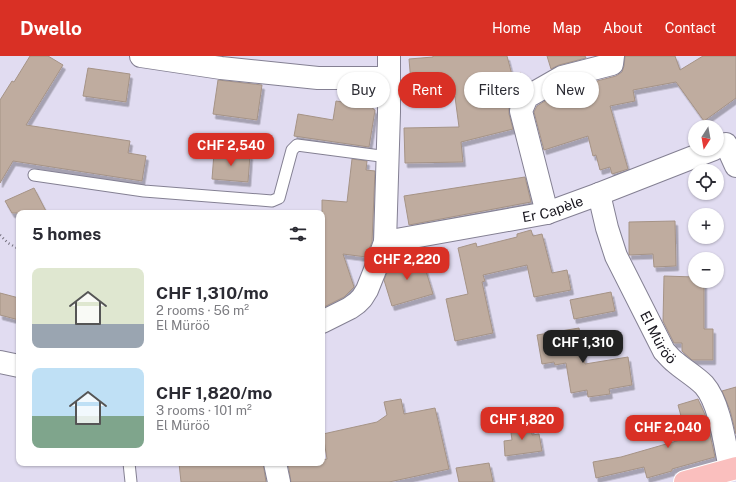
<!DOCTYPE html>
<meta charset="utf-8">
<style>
:root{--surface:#fff;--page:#f2f2f3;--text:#2b2b33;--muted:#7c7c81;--accent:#d93025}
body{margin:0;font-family:"Public Sans",sans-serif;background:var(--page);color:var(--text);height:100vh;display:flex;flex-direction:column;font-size:15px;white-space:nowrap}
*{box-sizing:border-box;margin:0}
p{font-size:13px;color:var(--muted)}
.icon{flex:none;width:22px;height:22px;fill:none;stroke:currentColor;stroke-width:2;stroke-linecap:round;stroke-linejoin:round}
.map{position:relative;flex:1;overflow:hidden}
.side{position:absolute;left:16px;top:154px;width:309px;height:256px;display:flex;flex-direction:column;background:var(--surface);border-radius:8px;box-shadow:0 1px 3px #0004}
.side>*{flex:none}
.guide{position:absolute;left:337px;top:16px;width:339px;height:36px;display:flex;gap:8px}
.needle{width:26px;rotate:191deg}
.tools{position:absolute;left:688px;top:64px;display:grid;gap:8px}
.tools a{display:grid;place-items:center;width:36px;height:36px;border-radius:50%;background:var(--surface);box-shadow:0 1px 3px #0004;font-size:20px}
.price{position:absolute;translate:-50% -34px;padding:0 9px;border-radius:8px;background:var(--accent);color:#fff;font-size:13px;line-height:26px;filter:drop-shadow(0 1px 2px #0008)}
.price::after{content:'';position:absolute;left:50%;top:24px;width:12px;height:9px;margin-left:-6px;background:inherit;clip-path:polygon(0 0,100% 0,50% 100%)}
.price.current{background:#222;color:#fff}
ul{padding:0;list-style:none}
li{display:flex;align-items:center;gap:12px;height:100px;padding:0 16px}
li span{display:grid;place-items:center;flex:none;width:112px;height:80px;border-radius:8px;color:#555}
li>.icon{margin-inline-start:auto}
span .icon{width:48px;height:48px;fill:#fffc;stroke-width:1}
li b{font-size:17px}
h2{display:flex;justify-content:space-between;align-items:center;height:48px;padding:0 16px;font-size:17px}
.chip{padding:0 14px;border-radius:18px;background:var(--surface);box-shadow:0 1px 3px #0004;font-size:14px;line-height:36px}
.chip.current{background:var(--accent);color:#fff}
header{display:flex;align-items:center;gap:24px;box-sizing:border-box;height:56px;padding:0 20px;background:var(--accent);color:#fff}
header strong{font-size:19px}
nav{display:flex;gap:22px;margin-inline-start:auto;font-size:14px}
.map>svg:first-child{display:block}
.building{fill:#bfac9f;stroke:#a59386;filter:url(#shadow)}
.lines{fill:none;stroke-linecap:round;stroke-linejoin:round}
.lane-casing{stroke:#848093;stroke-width:13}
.street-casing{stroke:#848093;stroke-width:24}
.primary-casing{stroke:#fff;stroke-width:24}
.path{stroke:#75717f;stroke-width:2.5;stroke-dasharray:1 3;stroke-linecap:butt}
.lane{stroke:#fff;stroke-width:11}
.street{stroke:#fff;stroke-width:22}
.primary{stroke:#fabfbe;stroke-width:22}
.labels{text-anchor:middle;stroke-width:3;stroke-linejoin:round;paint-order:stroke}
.street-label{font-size:14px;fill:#18161e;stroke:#fff}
</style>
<header>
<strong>Dwello</strong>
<nav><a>Home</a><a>Map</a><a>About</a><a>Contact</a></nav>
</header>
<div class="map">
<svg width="736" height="426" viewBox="0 0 736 426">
<defs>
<filter id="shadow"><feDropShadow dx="2.5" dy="4.5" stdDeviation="0" flood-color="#0004"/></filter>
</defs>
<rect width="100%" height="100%" fill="#e1dcf1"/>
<g class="building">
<polygon points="30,0 48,0 63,9 26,69 130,85 128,97 146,100 142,125 13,105 0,127 0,44 12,25 14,26"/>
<polygon points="433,0 507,0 512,19 521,17 524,28 516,36 509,51 509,58 513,73 461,86 463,106 405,107 404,72 459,71 455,41 449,25 411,27 409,3 433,1"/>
<polygon points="547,0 585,0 586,2 559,9 551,13"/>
<polygon points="625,0 675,0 680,14 703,0 736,0 736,42 704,65 676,26 633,34 635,45 610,50 628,113 625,114 612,118 610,111 600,114 596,99 593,100 588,80 544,94 534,56 537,50 553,40 560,39 559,37 567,33 616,20 622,16 624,10"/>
<polygon points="88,12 130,18 126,46 83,40"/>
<polygon points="218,24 262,29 257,64 213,58"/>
<polygon points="336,45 373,51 373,53 375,54 369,91 294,80 298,58 333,64"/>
<polygon points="228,96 250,99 248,126 212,123 214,97 228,98"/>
<polygon points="352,103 367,105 366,114 375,115 372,186 366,201 343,198 354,231 344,241 322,252 322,144 347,146"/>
<polygon points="525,121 531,146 409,169 404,140"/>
<polygon points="34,132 47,157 12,157 5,145"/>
<polygon points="675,165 676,210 654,211 653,198 629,199 629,166"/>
<polygon points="531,174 533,180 542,178 552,217 567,214 571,234 534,241 527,209 483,219 485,225 482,226 493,277 455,285 446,243 468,238 458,192 476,187 477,191 517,181 517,178"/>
<polygon points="421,199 433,238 392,250 384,224 391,207"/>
<polygon points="664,220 695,221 695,225 704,225 704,273 713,273 713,304 692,304 682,295 682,287 674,287 663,265"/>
<polygon points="611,236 615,255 574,263 570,244"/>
<polygon points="0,237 19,242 19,264 0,259"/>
<polygon points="579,272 585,308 628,301 632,329 609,333 610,338 588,341 587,334 571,337 566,307 555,309 554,306 542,308 537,279"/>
<polygon points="736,331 736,378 730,354 722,335"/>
<polygon points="401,343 404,358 435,352 449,413 389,426 291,426 288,407 322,407 322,404 327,403 323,378 377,366 387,359 384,346"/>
<polygon points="698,343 706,361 715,401 672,413 672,415 647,422 644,411 596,422 593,406 621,401 687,382 678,349"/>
<polygon points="531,367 532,379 539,378 542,395 505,400 504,385 512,384 510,369"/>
<polygon points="179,407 263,407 266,426 181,426"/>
<polygon points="489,407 493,426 459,426 456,412"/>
</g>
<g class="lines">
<g class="lane-casing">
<g id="lane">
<polyline points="34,119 144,135 272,145 279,142 292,94 297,89 388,101"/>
<polyline points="129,407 131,426"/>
</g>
</g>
<g class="street-casing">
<g id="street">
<polyline points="141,0 221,12 318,22 389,22"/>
<polyline points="726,88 736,110"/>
<path id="s1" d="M599,138l8,34 9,28 48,95c4,4 7,8 11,11 9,8 20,14 29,23 16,18 21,60 26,84"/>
<polyline points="547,157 521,55 527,41 562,21 612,8 613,0"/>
<path id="s2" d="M385,186l162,-29 52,-19 115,-45"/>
<polyline points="322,266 350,252 357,247 362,242 367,234 375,214 385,186 389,56 389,0"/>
<polyline points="0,306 19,310"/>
<polyline points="275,407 279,426"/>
</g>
</g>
<g class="primary-casing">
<polyline id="primary" points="685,426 736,412"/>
</g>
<polyline class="path" points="0,179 8,187 19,193"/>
<use href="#lane" class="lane"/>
<use href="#street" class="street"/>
<use href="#primary" class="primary"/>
</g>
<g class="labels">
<g class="street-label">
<text dy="5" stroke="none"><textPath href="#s2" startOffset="171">Er Capèle</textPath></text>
<text dy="5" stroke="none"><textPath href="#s1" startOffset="156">El Müröö</textPath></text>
</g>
</g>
</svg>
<div class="tools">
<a><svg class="needle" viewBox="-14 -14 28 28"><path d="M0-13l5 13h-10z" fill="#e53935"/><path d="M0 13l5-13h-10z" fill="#7c7c81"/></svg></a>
<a><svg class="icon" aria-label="locate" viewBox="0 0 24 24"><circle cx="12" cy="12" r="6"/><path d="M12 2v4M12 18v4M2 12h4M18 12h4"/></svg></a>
<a>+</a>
<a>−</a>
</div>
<b class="price" style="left:231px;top:111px">CHF 2,540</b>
<b class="price" style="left:407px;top:225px">CHF 2,220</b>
<b class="price current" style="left:583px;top:308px">CHF 1,310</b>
<b class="price" style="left:522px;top:385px">CHF 1,820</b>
<b class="price" style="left:668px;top:393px">CHF 2,040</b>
<div class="guide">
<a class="chip">Buy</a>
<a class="chip current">Rent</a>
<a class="chip">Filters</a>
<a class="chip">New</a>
</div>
<section class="side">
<h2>5 homes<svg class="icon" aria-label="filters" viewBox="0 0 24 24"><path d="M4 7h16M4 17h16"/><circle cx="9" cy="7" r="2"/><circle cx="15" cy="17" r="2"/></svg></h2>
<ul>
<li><span style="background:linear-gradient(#dfe7d0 70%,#9aa5b1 0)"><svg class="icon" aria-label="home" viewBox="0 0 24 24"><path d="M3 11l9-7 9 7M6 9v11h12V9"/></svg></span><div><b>CHF 1,310/mo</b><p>2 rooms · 56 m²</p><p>El Müröö</p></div></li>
<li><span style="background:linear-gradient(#bfe0f5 60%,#7fa58c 0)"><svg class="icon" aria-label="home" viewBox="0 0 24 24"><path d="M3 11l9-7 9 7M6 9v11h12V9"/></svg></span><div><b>CHF 1,820/mo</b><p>3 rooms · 101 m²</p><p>El Müröö</p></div></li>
</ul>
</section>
</div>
